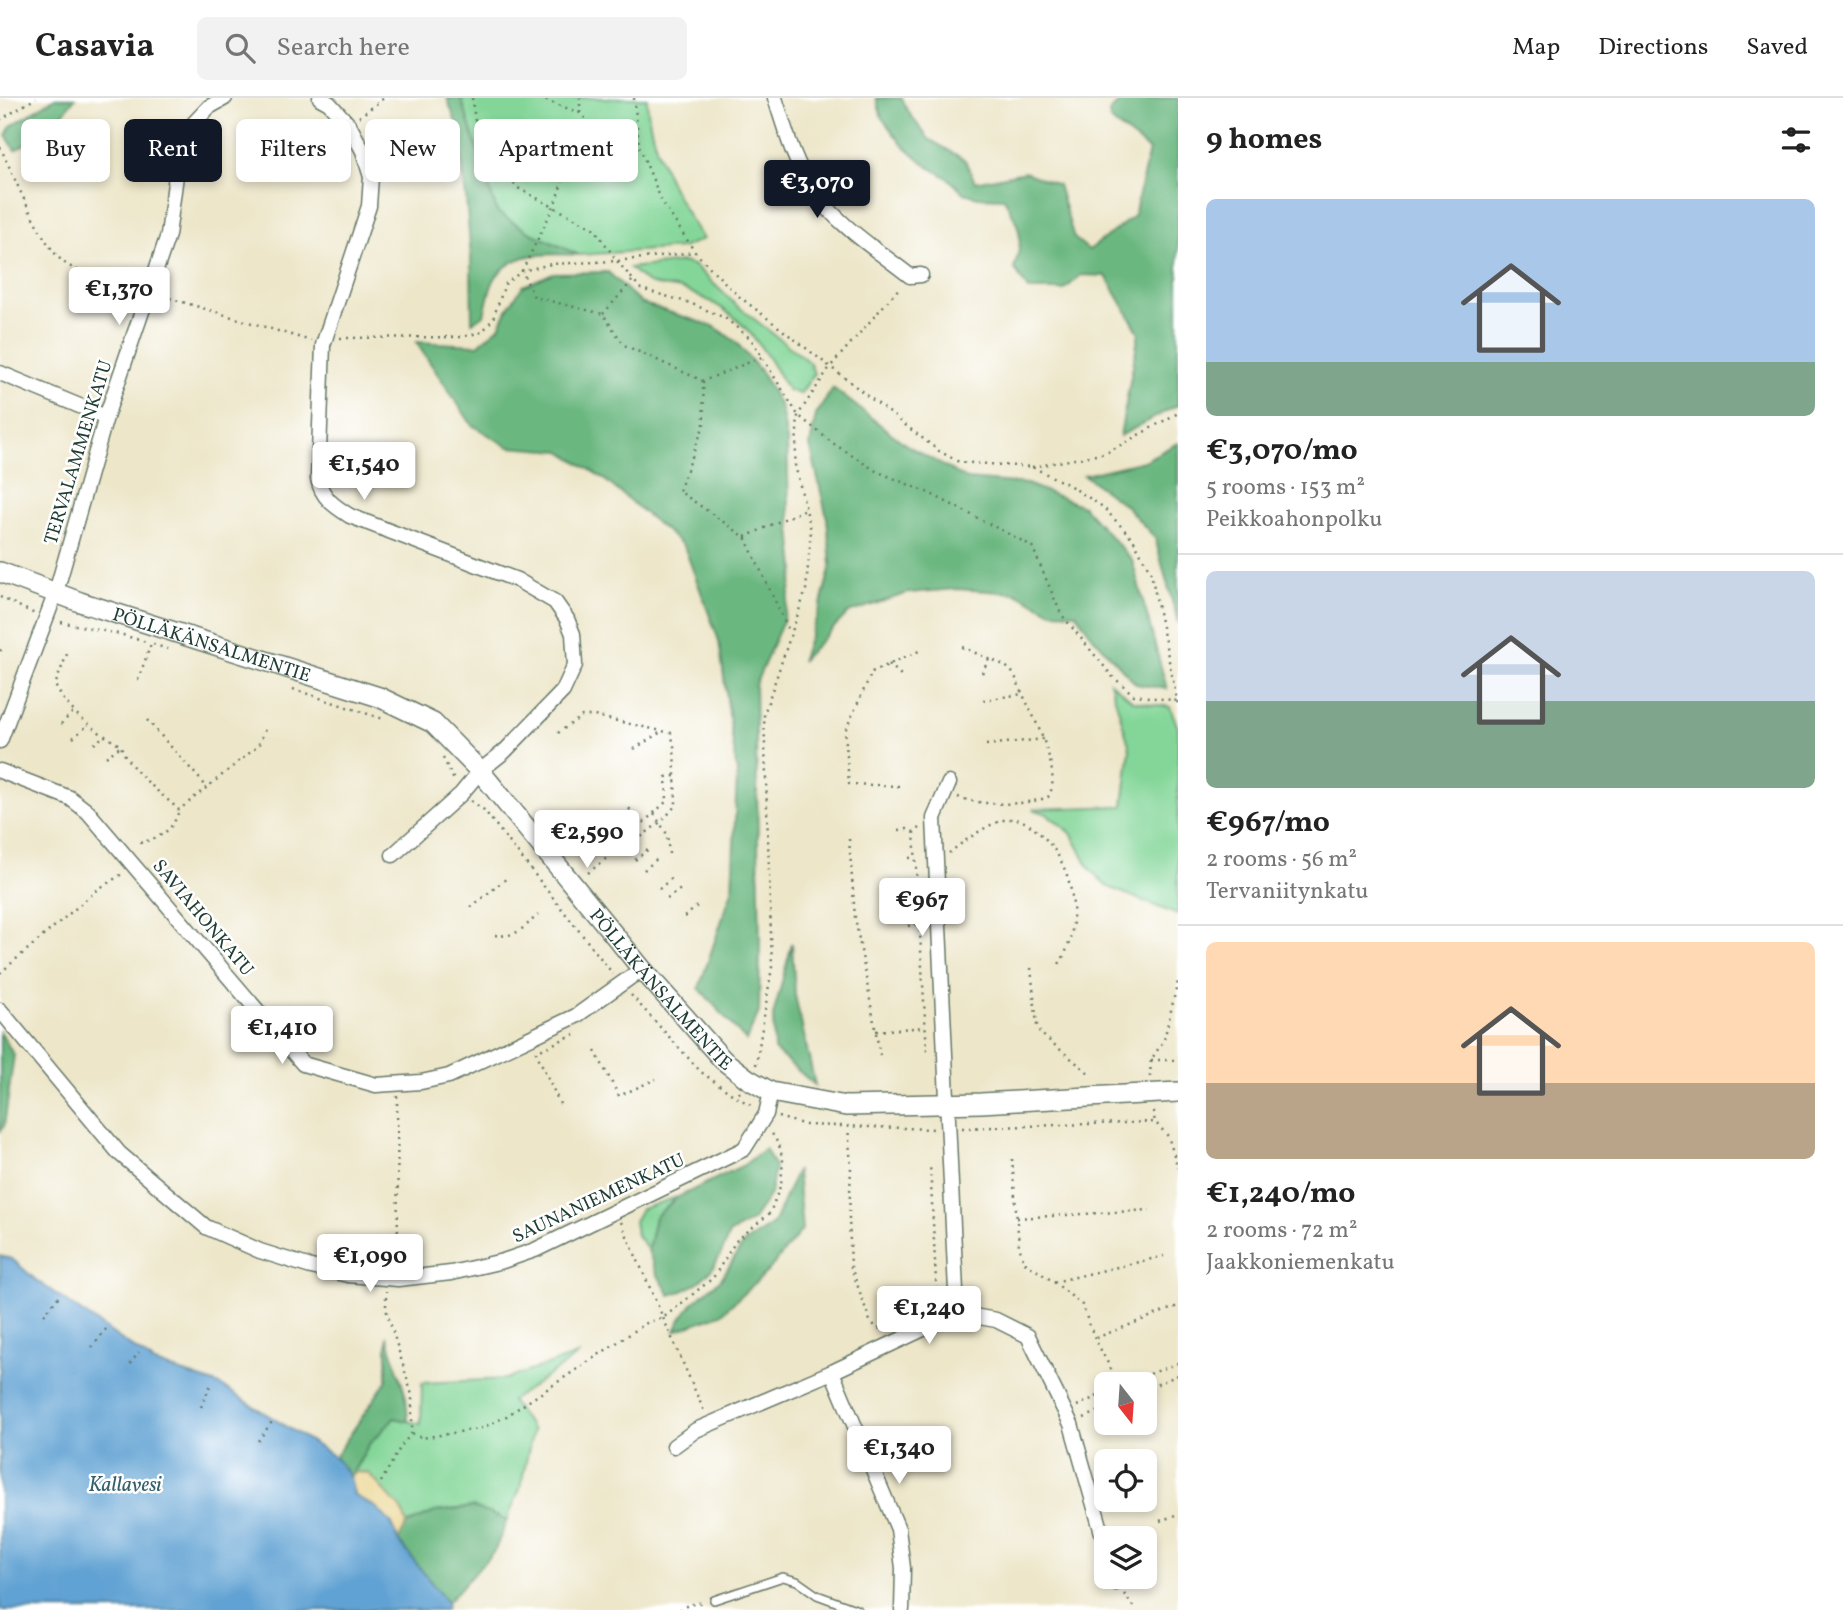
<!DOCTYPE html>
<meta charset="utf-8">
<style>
:root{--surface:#fff;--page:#f2f2f2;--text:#222;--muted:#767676;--line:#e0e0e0;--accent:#111827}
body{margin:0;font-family:Vollkorn,serif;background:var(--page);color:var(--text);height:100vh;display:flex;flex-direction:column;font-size:26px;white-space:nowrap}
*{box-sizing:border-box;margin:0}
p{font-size:23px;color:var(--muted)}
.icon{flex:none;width:38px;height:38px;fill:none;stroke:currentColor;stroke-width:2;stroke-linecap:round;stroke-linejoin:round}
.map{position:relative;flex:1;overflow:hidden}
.sheet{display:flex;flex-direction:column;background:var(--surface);width:665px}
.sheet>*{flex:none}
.banner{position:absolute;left:21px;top:21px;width:665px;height:63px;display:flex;gap:14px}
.needle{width:46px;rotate:163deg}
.buttons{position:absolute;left:1094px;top:1274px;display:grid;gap:14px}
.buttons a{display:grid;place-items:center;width:63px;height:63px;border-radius:10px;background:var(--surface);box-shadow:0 4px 10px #0003;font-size:35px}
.price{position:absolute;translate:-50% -60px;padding:0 16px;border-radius:7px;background:#fff;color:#222;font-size:23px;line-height:46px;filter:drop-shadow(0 2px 4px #0008)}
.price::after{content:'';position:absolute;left:50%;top:42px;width:21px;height:16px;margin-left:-10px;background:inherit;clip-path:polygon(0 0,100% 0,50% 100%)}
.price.active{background:var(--accent);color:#fff}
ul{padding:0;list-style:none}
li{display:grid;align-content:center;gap:14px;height:371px;padding:0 28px}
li+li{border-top:2px solid var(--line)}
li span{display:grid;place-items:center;height:217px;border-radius:10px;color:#555}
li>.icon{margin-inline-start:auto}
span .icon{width:126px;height:126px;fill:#fffc;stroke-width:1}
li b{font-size:30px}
h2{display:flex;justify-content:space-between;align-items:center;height:84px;padding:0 28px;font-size:30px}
.chip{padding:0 24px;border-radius:10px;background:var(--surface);box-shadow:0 4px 10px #0003;font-size:24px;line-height:63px}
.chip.active{background:var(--accent);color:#fff}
header{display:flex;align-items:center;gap:42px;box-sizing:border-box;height:98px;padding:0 35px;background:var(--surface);border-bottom:2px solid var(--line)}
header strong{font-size:33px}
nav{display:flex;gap:38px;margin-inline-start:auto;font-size:24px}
.search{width:490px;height:63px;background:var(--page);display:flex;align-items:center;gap:18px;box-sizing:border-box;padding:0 24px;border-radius:10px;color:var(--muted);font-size:26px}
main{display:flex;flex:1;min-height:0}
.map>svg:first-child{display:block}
.green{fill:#83d698;stroke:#518a66;stroke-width:2}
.forest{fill:#6ab780;stroke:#447a5a;stroke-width:2}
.sand{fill:#eeda9e;stroke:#868c69;stroke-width:2}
.water{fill:#60a2d3;stroke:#407084;stroke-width:2}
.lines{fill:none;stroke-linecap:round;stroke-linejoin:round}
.service-casing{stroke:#677868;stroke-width:10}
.minor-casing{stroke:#677868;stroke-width:17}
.tertiary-casing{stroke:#677868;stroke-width:22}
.path{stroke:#677868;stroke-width:2.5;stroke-dasharray:2 5;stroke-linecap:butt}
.service{stroke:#fff;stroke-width:7}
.minor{stroke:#fff;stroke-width:14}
.tertiary{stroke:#fff;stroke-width:19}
.labels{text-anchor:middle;stroke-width:5;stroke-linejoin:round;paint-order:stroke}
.street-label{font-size:19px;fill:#1f3d34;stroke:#fff}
.water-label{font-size:21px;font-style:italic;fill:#36606c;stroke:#fff}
</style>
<header>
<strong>Casavia</strong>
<div class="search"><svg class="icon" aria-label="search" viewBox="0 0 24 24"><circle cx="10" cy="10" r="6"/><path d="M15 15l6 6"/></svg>Search here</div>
<nav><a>Map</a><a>Directions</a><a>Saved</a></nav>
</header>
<main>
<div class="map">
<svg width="1178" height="1512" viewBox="0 0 1178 1512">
<rect width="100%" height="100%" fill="#fff"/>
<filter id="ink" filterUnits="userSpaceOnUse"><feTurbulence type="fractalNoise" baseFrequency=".0143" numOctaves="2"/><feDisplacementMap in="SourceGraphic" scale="14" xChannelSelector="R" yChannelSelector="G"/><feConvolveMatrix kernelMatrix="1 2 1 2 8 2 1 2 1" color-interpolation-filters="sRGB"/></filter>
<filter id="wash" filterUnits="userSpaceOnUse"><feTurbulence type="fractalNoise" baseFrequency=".00686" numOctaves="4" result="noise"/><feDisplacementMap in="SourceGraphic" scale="28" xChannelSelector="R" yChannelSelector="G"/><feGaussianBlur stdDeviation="1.57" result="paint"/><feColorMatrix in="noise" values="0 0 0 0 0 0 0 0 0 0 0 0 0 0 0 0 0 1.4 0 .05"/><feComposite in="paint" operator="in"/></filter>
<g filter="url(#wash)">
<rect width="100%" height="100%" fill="#ede6c9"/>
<g class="green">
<path d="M461,0h186c1,47 30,103 56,141l-21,9 -103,7 -48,-22 -34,-21z"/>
<path d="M683,164l12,4 40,38 75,59 4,11 -14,20 -12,-4c-29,-48 -46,-80 -104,-100 -11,-4 -27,-2 -37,-8 -6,-3 -12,-10 -17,-14z"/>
<polygon points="1110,584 1133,603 1170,609 1178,630 1178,817 1106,788 1090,771 1071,735 1047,716 1033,711 1123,708 1130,650"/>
<polygon points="677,1099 655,1119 648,1152 636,1136 634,1123 641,1111"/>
<polygon points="580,1256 511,1303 533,1332 520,1391 507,1422 472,1409 435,1414 407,1426 401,1411 368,1375 354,1374 369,1346 394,1320 421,1326 422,1285 506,1281"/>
</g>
<g class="forest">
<polygon points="55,0 75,0 53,29 15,52 6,37 11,28"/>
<path d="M447,0h14l36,114 34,21 48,22c-31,-1 -62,-6 -83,22 -7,10 -9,27 -12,38l-12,7 -1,-64 -5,-60 -8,-70z"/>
<path d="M876,0h25l10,18 18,23 36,21 10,22 50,-10 33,13 16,53 15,12 45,-34 15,-66 -39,-30 -1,-8 15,-14h54v307l-58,31 19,-103 -33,-57 -25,-1 -17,15h-36l-14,-22c11,-33 6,-40 -10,-70l-26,-1 -14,-4 -15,-14 -22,-13 -26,-23 -19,-25z"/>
<polygon points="608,174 641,205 715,229 736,244 762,275 781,310 787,343 789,411 795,471 783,523 755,587 760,847 759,914 746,943 699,890 732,792 737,675 719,543 684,448 604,381 561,353 509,349 472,327 416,244 478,247 499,229 509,208 523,188 553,175"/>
<polygon points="833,290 905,346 967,381 1027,386 1083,408 1132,462 1167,591 1136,586 1091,537 1076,515 1052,514 1016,495 957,491 908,495 848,515 801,563 820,510 831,467 827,420 810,347 816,317"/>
<polygon points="1178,345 1178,525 1155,440 1127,409 1084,377 1144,363"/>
<polygon points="792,845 795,897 815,987 774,952 773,918"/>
<polygon points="0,934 14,957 4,1028 0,1033"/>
<path d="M765,1050l10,19 -5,27 -17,26 -24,14c-10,31 -26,53 -59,61l-14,-23 -8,-22 7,-33 23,-20 66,-32z"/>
<polygon points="797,1072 802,1132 768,1173 721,1216 675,1233 681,1221 693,1205 721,1181 744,1145 773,1126"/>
<polygon points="387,1238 406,1299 408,1323 394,1320 369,1346 350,1379 335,1359 387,1282"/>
<polygon points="472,1409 507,1422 495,1452 447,1505 398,1442 407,1426 435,1414"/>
</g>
<path class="sand" d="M354,1374l14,1 33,36 6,15 -9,16c-10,-27 -22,-30 -44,-45l-4,-18z"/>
<polygon class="water" points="0,1158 12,1161 36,1182 155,1265 220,1287 335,1359 350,1379 354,1397 377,1410 392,1426 398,1442 447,1505 446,1512 0,1512"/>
</g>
<g filter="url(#ink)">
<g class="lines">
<g class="service-casing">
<polyline id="service" points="714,1502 783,1479 797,1483 817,1497 858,1512"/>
</g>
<g class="minor-casing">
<g id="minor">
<path d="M320,0l9,5 20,22 14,26 8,26 -2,29 -46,139 -5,134c4,19 16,27 32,37l167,64 38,22 12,17 6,15 2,31 -12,26 -58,60 -25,20 -19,23 -68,61"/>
<path d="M775,0c10,31 19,64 37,91 25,36 65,61 98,87l11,-1"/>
<polyline points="0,275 106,319"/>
<polyline points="0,643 56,494 106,319 168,137 180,48 192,27 209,9 225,0"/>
<polyline points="0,673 70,700 88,714 303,966 376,987 421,984 449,978 576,918 642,871"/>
<polyline points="0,912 119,1055 206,1129 260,1153 311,1169 348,1177 398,1181 451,1175 503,1163 535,1152 744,1051 766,1016 771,994"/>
<polyline points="957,1215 996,1222 1028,1238 1071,1326 1106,1449"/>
<polyline points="832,1274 898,1431 903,1470 902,1512"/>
<polyline points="674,1348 696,1332 832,1274 957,1215 934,720 949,685"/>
<polyline points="1114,1479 1116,1485"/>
</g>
</g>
<g class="tertiary-casing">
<g id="tertiary">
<path id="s1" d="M0,474l80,30 299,95 54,26 47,48 162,198 81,91 25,19 23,13 75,14 135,-3 197,-11"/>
</g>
</g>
<g class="path">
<polyline points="472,0 476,30 487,57 518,90 595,131 617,163 641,191 690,205 725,220 751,241 798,317 831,344 876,373 929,395 1032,448 1061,516 1112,578 1134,597 1178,603"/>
<polyline points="539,0 580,15 600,35 612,55 639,48"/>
<polyline points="634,0 639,48 662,104 695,154 736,196 939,353 959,364 1032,369 1069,387 1103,409 1133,441 1151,475 1178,607"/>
<polyline points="580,15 580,0"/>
<polyline points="359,19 384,0"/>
<polyline points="0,22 36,0"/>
<path d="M0,49c14,28 42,101 66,117 20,13 48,17 71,24"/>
<polyline points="612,55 563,82 554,108 522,173 534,199 603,216 624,247 703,283 762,259"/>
<polyline points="163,198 311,243"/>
<polyline points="603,216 633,182"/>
<polyline points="340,240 461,239 482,234 493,221 505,186 522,173 551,166 617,163 695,154"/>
<polyline points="703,283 704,327 679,393 745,439 790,535"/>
<polyline points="1032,369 1106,355 1178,315"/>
<polyline points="745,439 806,411"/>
<polyline points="0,499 35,516"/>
<polyline points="61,524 123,537 146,544"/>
<polyline points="153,546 170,552"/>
<polyline points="962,549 989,561"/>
<polyline points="0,553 3,549"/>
<path d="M67,556l-12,31c15,29 38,44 66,61 6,22 41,48 58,64l79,-64 8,-19"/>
<polyline points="889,566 903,579"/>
<polyline points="138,582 151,546"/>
<polyline points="293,591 386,622"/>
<polyline points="983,602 1023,596"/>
<polyline points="147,622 207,689"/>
<polyline points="61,626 73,614"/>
<polyline points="558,635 582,618 594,618 671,635 674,647 676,707 663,722 641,739"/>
<polyline points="73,640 88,627"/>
<polyline points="94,646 104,638"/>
<polyline points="986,647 1044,641"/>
<polyline points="634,651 661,634"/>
<polyline points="106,659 121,648"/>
<polyline points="443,660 454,682"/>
<polyline points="899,688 849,686 845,633 872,574 919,553"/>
<path d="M958,699c23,9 67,9 90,0 16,-23 -15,-82 -26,-104 -4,-9 -6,-18 -13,-24 -6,-5 -13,-8 -20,-10l-8,16"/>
<polyline points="471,703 484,712 613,876"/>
<polyline points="654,716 667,736 669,756"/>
<polyline points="624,717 630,711 643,725 667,703 666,679 675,678"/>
<polyline points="920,730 914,734 927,954"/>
<polyline points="899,732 907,731 914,734"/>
<polyline points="849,741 855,819 880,957"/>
<path d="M140,745c21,-6 33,-12 39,-33"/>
<path d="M949,755c14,-11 43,-33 61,-34 12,-1 20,6 28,13 36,29 47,94 21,132"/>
<polyline points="909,760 916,759"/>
<polyline points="635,762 650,750"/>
<polyline points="644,772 658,760"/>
<polyline points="588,775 638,735"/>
<polyline points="659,791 673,779"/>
<polyline points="667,801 682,790"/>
<polyline points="900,808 908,806 918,809"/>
<polyline points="471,809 507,780"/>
<polyline points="685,819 697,808"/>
<polyline points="908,828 919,826"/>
<path d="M495,837c21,3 28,-7 43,-20"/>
<polyline points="1031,870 1037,927 1040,935 1090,976"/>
<polyline points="0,875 97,792 122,776"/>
<polyline points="631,897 701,974 736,999"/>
<polyline points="876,933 925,929"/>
<polyline points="595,953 619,998 656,981"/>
<polyline points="1151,962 1178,962"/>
<polyline points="756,967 772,869 764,616 806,492 811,432 795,367 798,317 830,269 901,188"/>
<polyline points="1150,979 1151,962 1164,942 1178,883"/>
<polyline points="740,994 736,999 753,1008"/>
<polyline points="397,998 398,1167"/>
<polyline points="560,1006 536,954 579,934"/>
<polyline points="1153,1013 1155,1024 1168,1038 1178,1070"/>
<polyline points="778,1019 806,1027 935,1031"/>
<polyline points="848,1028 851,1069 849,1119 851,1169 870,1223 878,1231 933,1207 937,1202 930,1066"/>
<polyline points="962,1030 1155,1024"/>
<polyline points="1012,1061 1019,1148 1024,1164 1054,1184 1082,1207 1095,1241 1119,1286"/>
<polyline points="1017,1120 1150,1112"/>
<polyline points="621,1124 704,1313"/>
<polyline points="1054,1184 1164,1158"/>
<polyline points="44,1217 59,1198"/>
<polyline points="1096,1240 1178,1208"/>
<polyline points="92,1249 106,1231"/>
<polyline points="130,1266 139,1254"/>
<polyline points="1124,1286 1178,1265"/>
<polyline points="1144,1292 1178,1277"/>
<polyline points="1077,1308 1106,1294"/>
<polyline points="201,1309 212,1284"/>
<polyline points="1084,1320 1106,1310"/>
<polyline points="412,1335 422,1340 459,1334 482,1330 505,1319 648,1224 663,1220 713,1180 736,1143 770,1115 781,1086 783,1062 779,1047 771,1034"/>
<polyline points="258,1343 274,1321"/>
<polyline points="381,1384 401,1348 412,1335 412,1297 386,1211 386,1193"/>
<polyline points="1160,1423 1178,1416"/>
<polyline points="1124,1496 1136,1512"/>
<polyline points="679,1512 688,1507 704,1504"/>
</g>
<use href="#service" class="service"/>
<use href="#minor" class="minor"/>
<use href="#tertiary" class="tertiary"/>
</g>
</g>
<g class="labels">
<g class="street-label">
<text transform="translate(77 354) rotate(-73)" y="7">TERVALAMMENKATU</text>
<text dy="7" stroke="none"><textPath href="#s1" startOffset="224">PÖLLÄKÄNSALMENTIE</textPath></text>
<text transform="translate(204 819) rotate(50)" y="7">SAVIAHONKATU</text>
<text dy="7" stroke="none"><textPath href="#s1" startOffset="810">PÖLLÄKÄNSALMENTIE</textPath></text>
<text transform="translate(598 1099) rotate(-25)" y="7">SAUNANIEMENKATU</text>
</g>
<g class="water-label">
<text x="125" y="1393">Kallavesi</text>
</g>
</g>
</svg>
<div class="buttons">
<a><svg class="needle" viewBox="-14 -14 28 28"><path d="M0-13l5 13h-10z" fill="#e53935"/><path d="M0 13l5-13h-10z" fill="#767676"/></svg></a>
<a><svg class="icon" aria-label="locate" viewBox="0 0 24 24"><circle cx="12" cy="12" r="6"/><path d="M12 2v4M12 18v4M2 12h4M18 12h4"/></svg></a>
<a><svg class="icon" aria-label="layers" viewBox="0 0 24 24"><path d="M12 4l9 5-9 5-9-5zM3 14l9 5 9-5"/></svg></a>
</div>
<b class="price active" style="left:817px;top:122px">€3,070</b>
<b class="price" style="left:119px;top:229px">€1,370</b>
<b class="price" style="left:364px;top:404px">€1,540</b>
<b class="price" style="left:587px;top:772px">€2,590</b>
<b class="price" style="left:922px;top:840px">€967</b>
<b class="price" style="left:282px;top:968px">€1,410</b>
<b class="price" style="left:370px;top:1196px">€1,090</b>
<b class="price" style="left:929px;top:1248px">€1,240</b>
<b class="price" style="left:899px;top:1388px">€1,340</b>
<div class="banner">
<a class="chip">Buy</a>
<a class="chip active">Rent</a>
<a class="chip">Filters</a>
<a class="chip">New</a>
<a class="chip">Apartment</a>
</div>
</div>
<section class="sheet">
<h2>9 homes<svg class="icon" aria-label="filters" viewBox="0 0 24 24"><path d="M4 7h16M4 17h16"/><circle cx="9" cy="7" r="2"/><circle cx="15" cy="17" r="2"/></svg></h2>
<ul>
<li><span style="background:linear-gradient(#a9c7e8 75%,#7fa58c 0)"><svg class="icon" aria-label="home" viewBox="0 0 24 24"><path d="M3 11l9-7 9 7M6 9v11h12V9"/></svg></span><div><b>€3,070/mo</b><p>5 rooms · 153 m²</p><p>Peikkoahonpolku</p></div></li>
<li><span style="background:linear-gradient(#c9d6e8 60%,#7fa58c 0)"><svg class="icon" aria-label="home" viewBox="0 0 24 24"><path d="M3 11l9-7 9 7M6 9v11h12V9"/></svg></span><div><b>€967/mo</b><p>2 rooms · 56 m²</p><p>Tervaniitynkatu</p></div></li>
<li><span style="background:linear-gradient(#ffd9b3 65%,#b9a48a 0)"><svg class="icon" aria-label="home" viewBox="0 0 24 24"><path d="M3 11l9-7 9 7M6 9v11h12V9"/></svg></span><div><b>€1,240/mo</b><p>2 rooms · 72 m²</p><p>Jaakkoniemenkatu</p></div></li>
</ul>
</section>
</main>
